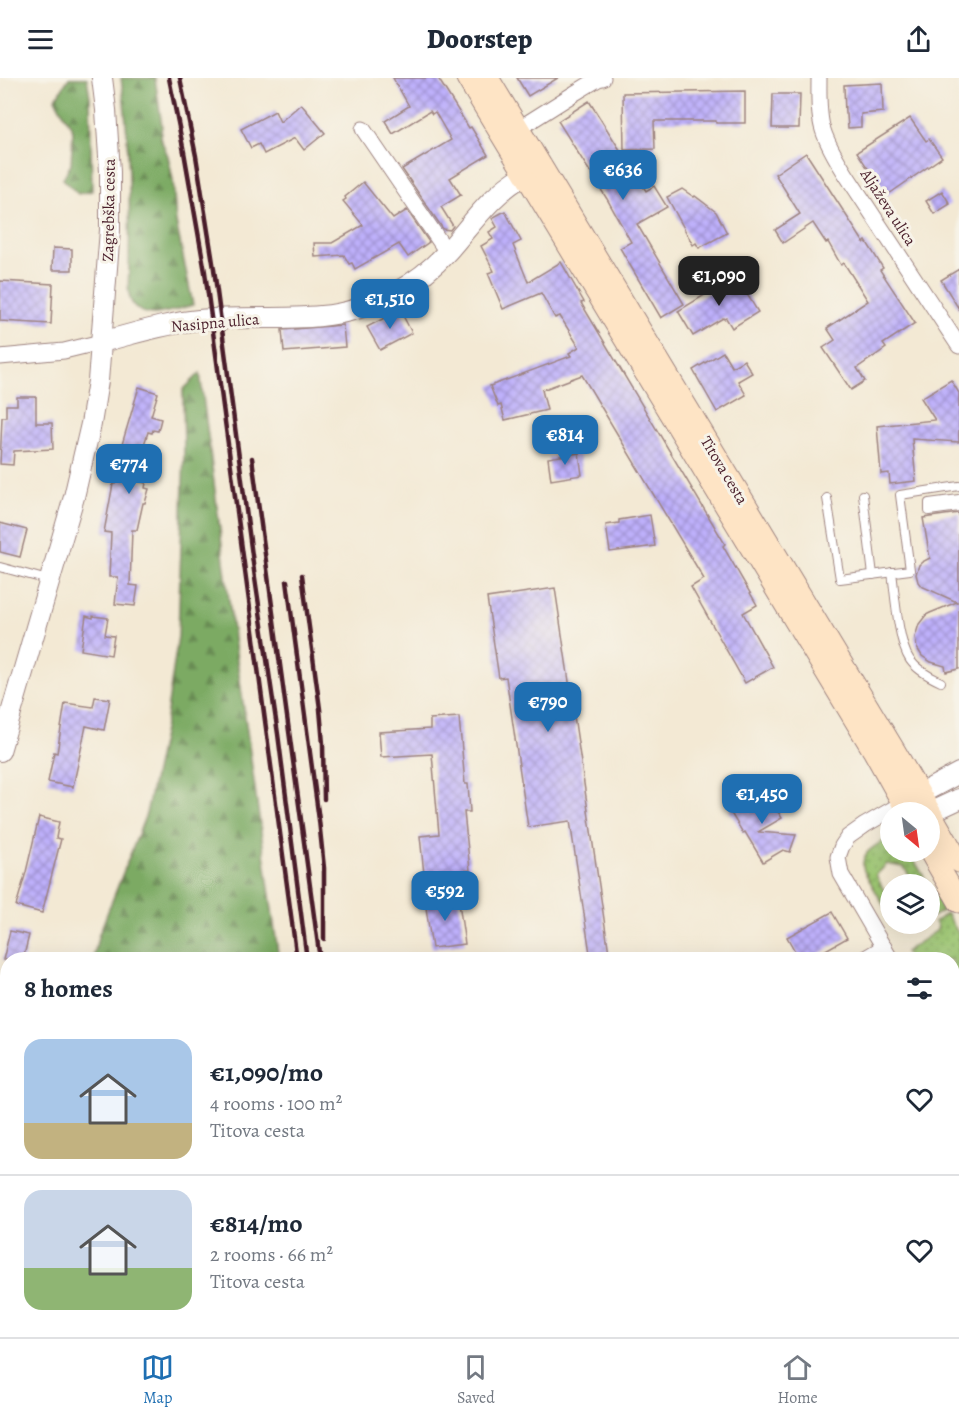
<!DOCTYPE html>
<meta charset="utf-8">
<style>
:root{--surface:#fff;--page:#f2f2f3;--text:#1f2937;--muted:#747a83;--line:#e0e1e3;--accent:#1f6fb2}
body{margin:0;font-family:Alegreya,serif;background:var(--page);color:var(--text);height:100vh;display:flex;flex-direction:column;font-size:22px;white-space:nowrap}
*{box-sizing:border-box;margin:0}
p{font-size:20px;color:var(--muted)}
.icon{flex:none;width:33px;height:33px;fill:none;stroke:currentColor;stroke-width:2;stroke-linecap:round;stroke-linejoin:round}
.map{position:relative;flex:1;overflow:hidden}
.panel{position:absolute;left:0px;top:874px;width:960px;height:386px;display:flex;flex-direction:column;background:var(--surface);border-radius:24px 24px 0 0;box-shadow:0 6px 24px #0002}
.panel>*{flex:none}
.needle{width:39px;rotate:151deg}
.tools{position:absolute;left:880px;top:724px;display:grid;gap:12px}
.tools a{display:grid;place-items:center;width:60px;height:60px;border-radius:50%;background:var(--surface);box-shadow:0 6px 24px #0002;font-size:30px}
.price{position:absolute;translate:-50% -51px;padding:0 14px;border-radius:12px;background:var(--accent);color:#fff;font-size:20px;line-height:39px;filter:drop-shadow(0 2px 3px #0008)}
.price::after{content:'';position:absolute;left:50%;top:36px;width:18px;height:14px;margin-left:-9px;background:inherit;clip-path:polygon(0 0,100% 0,50% 100%)}
.price.current{background:#222;color:#fff}
ul{padding:0;list-style:none}
li{display:flex;align-items:center;gap:18px;height:150px;padding:0 24px}
li+li{border-top:2px solid var(--line)}
li span{display:grid;place-items:center;flex:none;width:168px;height:120px;border-radius:18px;color:#555}
li>.icon{margin-inline-start:auto}
span .icon{width:72px;height:72px;fill:#fffc;stroke-width:1}
li b{font-size:26px}
h2{display:flex;justify-content:space-between;align-items:center;height:72px;padding:0 24px;font-size:26px}
header{display:flex;justify-content:space-between;align-items:center;height:78px;padding:0 24px;background:var(--surface);font-size:27px;font-weight:800}
.tab-bar{display:flex;justify-content:space-around;align-items:center;height:84px;border-top:2px solid var(--line);background:var(--surface);font-size:16px;color:var(--muted)}
.tab-bar a{display:grid;justify-items:center;gap:3px}
.tab-bar .current{color:var(--accent)}
.map>svg:first-child{display:block}
.green{fill:url(#green-dots);stroke:#72724e;stroke-width:1.5}
.forest{fill:url(#forest-firs);stroke:#636447;stroke-width:1.5}
.building{fill:url(#building-cross-hatch)}
.lines{fill:none;stroke-linecap:round;stroke-linejoin:round}
.service-casing{stroke:#9e8480;stroke-width:10}
.minor-casing{stroke:#9e8480;stroke-width:17}
.tertiary-casing{stroke:#9e8480;stroke-width:22}
.secondary-casing{stroke:#9e8480;stroke-width:23}
.service{stroke:#fff;stroke-width:8}
.minor{stroke:#fff;stroke-width:15}
.tertiary{stroke:#fff;stroke-width:20}
.secondary{stroke:#fee4c5;stroke-width:21}
.rail{stroke:#4a1f2b;stroke-width:4.5}
.labels{text-anchor:middle;stroke-width:6;stroke-linejoin:round;paint-order:stroke}
.street-label{font-size:16px;fill:#4a1f2b;stroke:#f7f3e8}
</style>
<header><svg class="icon" aria-label="menu" viewBox="0 0 24 24"><path d="M4 6h16M4 12h16M4 18h16"/></svg>Doorstep<svg class="icon" aria-label="share" viewBox="0 0 24 24"><path d="M12 15V3M7 8l5-5 5 5M5 13v7h14v-7"/></svg></header>
<div class="map">
<svg width="959" height="1259" viewBox="0 0 959 1259">
<defs>
<pattern id="green-dots" width="8" height="8" patternUnits="userSpaceOnUse" patternTransform="scale(1.5)"><rect width="8" height="8" fill="#9bc571"/><path d="M2 2h.1M6 6h.1" fill="none" stroke="#809f5d" stroke-width="1.8" stroke-linecap="round"/></pattern>
<pattern id="forest-firs" width="22" height="20" patternUnits="userSpaceOnUse" patternTransform="scale(1.5)"><rect width="22" height="20" fill="#7caa63"/><path d="M5 1l3.5 6h-7zM16 11l3.5 6h-7z" fill="#688a52"/></pattern>
<pattern id="building-cross-hatch" width="8" height="8" patternUnits="userSpaceOnUse" patternTransform="scale(1.5)"><rect width="8" height="8" fill="#beb0fb"/><path d="M0 0l8 8M0 8l8-8" fill="none" stroke="#9c8fcb"/></pattern>
</defs>
<rect width="100%" height="100%" fill="#f7f3e8"/>
<filter id="ink" filterUnits="userSpaceOnUse"><feTurbulence type="fractalNoise" baseFrequency=".0167" numOctaves="2"/><feDisplacementMap in="SourceGraphic" scale="12" xChannelSelector="R" yChannelSelector="G"/><feConvolveMatrix kernelMatrix="1 2 1 2 8 2 1 2 1" color-interpolation-filters="sRGB"/></filter>
<filter id="wash" filterUnits="userSpaceOnUse"><feTurbulence type="fractalNoise" baseFrequency=".008" numOctaves="4" result="noise"/><feDisplacementMap in="SourceGraphic" scale="24" xChannelSelector="R" yChannelSelector="G"/><feGaussianBlur stdDeviation="1.35" result="paint"/><feColorMatrix in="noise" values="0 0 0 0 0 0 0 0 0 0 0 0 0 0 0 0 0 1.4 0 .05"/><feComposite in="paint" operator="in"/></filter>
<g filter="url(#wash)">
<rect width="100%" height="100%" fill="#f3e9d4"/>
<g class="green">
<path d="M885,762h6v12h18l20,33h-14l-11,-18 -17,-3 -11,11 15,29v14l-27,-47c-5,-17 9,-24 21,-31z"/>
<polygon points="930,808 944,832 932,839 930,835"/>
<polygon points="946,835 959,856 959,967 953,956 952,882 910,882 905,874 936,853 938,850 935,844"/>
<polygon points="66,1253 330,1252 331,1259 64,1259"/>
<polygon points="455,1253 484,1253 489,1259 460,1259"/>
</g>
<g class="forest">
<polygon points="69,0 87,0 90,19 92,113 78,116 63,101 71,86 73,52 55,21"/>
<path d="M121,0h34l7,48 -2,11 8,19 5,24 3,42 17,83c-17,4 -42,16 -57,3 -11,-10 -7,-29 -7,-43 1,-62 1,-125 -8,-187z"/>
<polygon points="200,295 233,553 279,882 93,882 98,859 146,736 165,647 178,558 184,374 183,312"/>
<polygon points="7,1159 8,1252 66,1253 64,1259 0,1259 0,1181"/>
<polygon points="384,1253 415,1253 420,1259 386,1259"/>
</g>
<g id="blocks">
<g class="building">
<polygon points="393,0 438,0 469,50 471,49 488,77 450,100 461,117 441,129 453,148 450,152 443,151 402,91 451,62 435,34 432,36 430,33 393,56 385,43 409,28"/>
<polygon points="517,0 558,0 528,18"/>
<polygon points="882,5 883,34 861,36 861,49 848,50 847,36 845,36 844,7"/>
<polygon points="745,13 745,45 716,45 716,43 654,43 655,71 624,72 623,15"/>
<polygon points="773,16 800,16 799,50 772,50"/>
<polygon points="589,23 646,113 654,108 667,129 637,146 684,226 661,240 620,170 631,164 607,121 558,43"/>
<polygon points="301,26 325,55 304,72 295,60 264,76 259,66 251,70 241,51 275,33 280,44"/>
<polygon points="910,40 926,63 929,61 942,79 886,118 857,74"/>
<polygon points="806,75 864,165 866,163 883,190 880,192 915,245 883,266 886,270 857,290 865,303 851,312 823,270 835,262 827,250 868,223 844,185 841,187 828,164 826,165 813,145 783,165 775,152 800,136 775,96"/>
<polygon points="363,104 393,141 407,132 429,164 408,179 399,166 355,191 352,185 349,186 344,177 315,179 314,165 332,165 363,147 343,123 346,121 345,119"/>
<polygon points="682,111 694,119 695,118 716,134 727,155 699,170 696,165 693,167 667,119"/>
<polygon points="942,113 950,126 934,136 926,123"/>
<polygon points="505,133 521,163 513,167 528,204 561,184 584,224 581,225 725,466 723,468 757,527 743,535 773,589 745,605 691,509 704,501 582,297 542,312 547,332 505,342 501,327 498,328 490,308 571,278 569,275 579,269 560,238 555,240 541,215 503,231 488,195 494,193 481,168 493,161 489,154 497,149 492,140"/>
<polygon points="53,170 72,171 72,192 52,192"/>
<polygon points="959,191 959,231 941,202"/>
<polygon points="736,198 758,234 732,250 726,240 724,241 723,240 693,258 678,233"/>
<polygon points="0,203 53,206 51,246 0,243"/>
<polygon points="400,232 412,255 380,272 367,249"/>
<polygon points="343,247 345,269 284,274 282,252"/>
<polygon points="723,274 732,289 744,282 752,295 738,303 746,317 717,334 693,292"/>
<polygon points="951,302 959,315 959,364 912,361 916,403 890,406 889,395 881,396 877,348 935,342 921,320"/>
<polygon points="139,309 158,315 151,338 161,341 158,353 153,352 152,355 148,354 133,402 146,405 145,410 149,411 145,425 143,425 137,452 132,452 130,507 138,508 135,528 115,526 118,499 109,499 111,455 104,454 113,406 115,406 121,380 118,380"/>
<polygon points="17,319 36,319 36,345 52,345 53,371 14,373 13,387 0,386 2,339 6,339 6,327 17,327"/>
<polygon points="579,375 582,397 551,402 548,380"/>
<polygon points="959,435 959,591 946,594 945,588 931,584 922,578 917,570 915,559 919,546 926,537 930,535 957,524 921,508 918,504 916,496 919,487 922,484 930,480 923,440"/>
<polygon points="650,437 655,468 610,474 606,447 619,445 619,442"/>
<polygon points="0,445 27,452 20,479 0,474"/>
<polygon points="555,510 567,590 610,882 591,882 570,743 528,749 506,599 499,600 487,520"/>
<polygon points="86,538 93,540 93,538 108,540 105,557 114,558 111,577 81,572"/>
<polygon points="95,619 110,621 104,652 86,648 73,709 48,704 54,674 57,675 65,625 93,629"/>
<polygon points="459,639 465,706 468,706 470,734 464,734 470,792 424,796 420,758 439,756 432,676 381,679 379,654 430,651 430,641"/>
<polygon points="764,711 782,740 758,754 796,757 790,774 783,772 763,784 745,754 743,755 729,732"/>
<polygon points="39,739 59,744 56,760 61,761 42,835 16,828 26,794"/>
<polygon points="458,818 465,866 432,870 425,823"/>
<polygon points="832,834 847,860 808,882 800,882 787,859"/>
<polygon points="10,853 29,857 23,882 3,882"/>
</g>
</g>
</g>
<g filter="url(#ink)">
<use href="#blocks" fill-opacity="0" stroke="#9e8480" stroke-width="1.5"/>
<g class="lines">
<g class="service-casing">
<g id="service">
<polyline points="863,417 873,497"/>
<polyline points="827,420 840,501 910,492 900,417 959,408"/>
<polyline points="959,421 929,425 929,433 959,429"/>
<polyline points="0,489 48,502"/>
<path d="M892,494c3,22 6,71 18,88 7,10 20,17 31,22"/>
</g>
</g>
<g class="minor-casing">
<g id="minor">
<path d="M819,0c0,17 -1,36 4,52 5,16 15,32 24,46l112,170"/>
<polyline points="363,51 447,174"/>
<polyline points="518,51 575,15 598,1 603,0"/>
<polyline points="0,279 64,273 101,264"/>
<polyline points="862,882 884,869"/>
<polyline points="891,882 841,796 838,779 842,768 848,759 865,747 903,725"/>
<polyline points="952,984 959,994"/>
<polyline points="952,1058 959,1054"/>
</g>
</g>
<g class="tertiary-casing">
<g id="tertiary">
<path d="M101,264c32,-8 65,-19 98,-22 40,-4 82,0 122,-4 26,-2 51,-11 74,-23 20,-11 38,-25 53,-42 24,-27 44,-58 77,-76"/>
<polyline points="0,673 74,419 91,346 98,303 110,152 110,94 106,32 102,0"/>
<polyline points="905,724 959,695"/>
<polyline points="929,735 959,721"/>
</g>
</g>
<g class="secondary-casing">
<g id="secondary">
<polyline points="467,0 873,672 908,735"/>
<polyline points="488,0 896,675 959,784"/>
<polyline points="930,774 959,824"/>
</g>
</g>
<use href="#service" class="service"/>
<use href="#minor" class="minor"/>
<use href="#tertiary" class="tertiary"/>
<use href="#secondary" class="secondary"/>
<g class="rail">
<polyline points="169,0 184,74 205,194 297,882"/>
<polyline points="180,0 196,78 214,191 255,500 278,656 307,882"/>
<polyline points="252,380 320,882"/>
<polyline points="302,497 320,631 323,666 324,721"/>
<polyline points="287,503 319,742 324,790 324,861"/>
<polyline points="346,1252 347,1259"/>
<polyline points="356,1252 357,1259"/>
<polyline points="381,1252 383,1259"/>
<polyline points="442,1252 446,1259"/>
</g>
</g>
</g>
<g class="labels">
<g class="street-label">
<text transform="translate(889 129) rotate(57)" y="6">Aljaževa ulica</text>
<text transform="translate(108 132) rotate(-89)" y="6">Zagrebška cesta</text>
<text transform="translate(215 244) rotate(-5)" y="6">Nasipna ulica</text>
<text transform="translate(725 392) rotate(59)" y="6">Titova cesta</text>
</g>
</g>
</svg>
<div class="tools">
<a><svg class="needle" viewBox="-14 -14 28 28"><path d="M0-13l5 13h-10z" fill="#e53935"/><path d="M0 13l5-13h-10z" fill="#747a83"/></svg></a>
<a><svg class="icon" aria-label="layers" viewBox="0 0 24 24"><path d="M12 4l9 5-9 5-9-5zM3 14l9 5 9-5"/></svg></a>
</div>
<b class="price" style="left:623px;top:123px">€636</b>
<b class="price current" style="left:719px;top:229px">€1,090</b>
<b class="price" style="left:390px;top:252px">€1,510</b>
<b class="price" style="left:565px;top:388px">€814</b>
<b class="price" style="left:129px;top:417px">€774</b>
<b class="price" style="left:548px;top:655px">€790</b>
<b class="price" style="left:762px;top:747px">€1,450</b>
<b class="price" style="left:445px;top:844px">€592</b>
<section class="panel">
<h2>8 homes<svg class="icon" aria-label="filters" viewBox="0 0 24 24"><path d="M4 7h16M4 17h16"/><circle cx="9" cy="7" r="2"/><circle cx="15" cy="17" r="2"/></svg></h2>
<ul>
<li><span style="background:linear-gradient(#a9c7e8 70%,#c2b280 0)"><svg class="icon" aria-label="home" viewBox="0 0 24 24"><path d="M3 11l9-7 9 7M6 9v11h12V9"/></svg></span><div><b>€1,090/mo</b><p>4 rooms · 100 m²</p><p>Titova cesta</p></div><svg class="icon" aria-label="heart" viewBox="0 0 24 24"><path d="M12 20l-8-8c-3-5 5-10 8-4 3-6 11-1 8 4z"/></svg></li>
<li><span style="background:linear-gradient(#c9d6e8 65%,#8fb573 0)"><svg class="icon" aria-label="home" viewBox="0 0 24 24"><path d="M3 11l9-7 9 7M6 9v11h12V9"/></svg></span><div><b>€814/mo</b><p>2 rooms · 66 m²</p><p>Titova cesta</p></div><svg class="icon" aria-label="heart" viewBox="0 0 24 24"><path d="M12 20l-8-8c-3-5 5-10 8-4 3-6 11-1 8 4z"/></svg></li>
</ul>
</section>
</div>
<nav class="tab-bar">
<a class="current"><svg class="icon" aria-label="map" viewBox="0 0 24 24"><path d="M3 6l6-2 6 2 6-2v14l-6 2-6-2-6 2zM9 4v14M15 6v14"/></svg>Map</a>
<a><svg class="icon" aria-label="saved" viewBox="0 0 24 24"><path d="M7 4h10v16l-5-4-5 4z"/></svg>Saved</a>
<a><svg class="icon" aria-label="home" viewBox="0 0 24 24"><path d="M3 11l9-7 9 7M6 9v11h12V9"/></svg>Home</a>
</nav>
